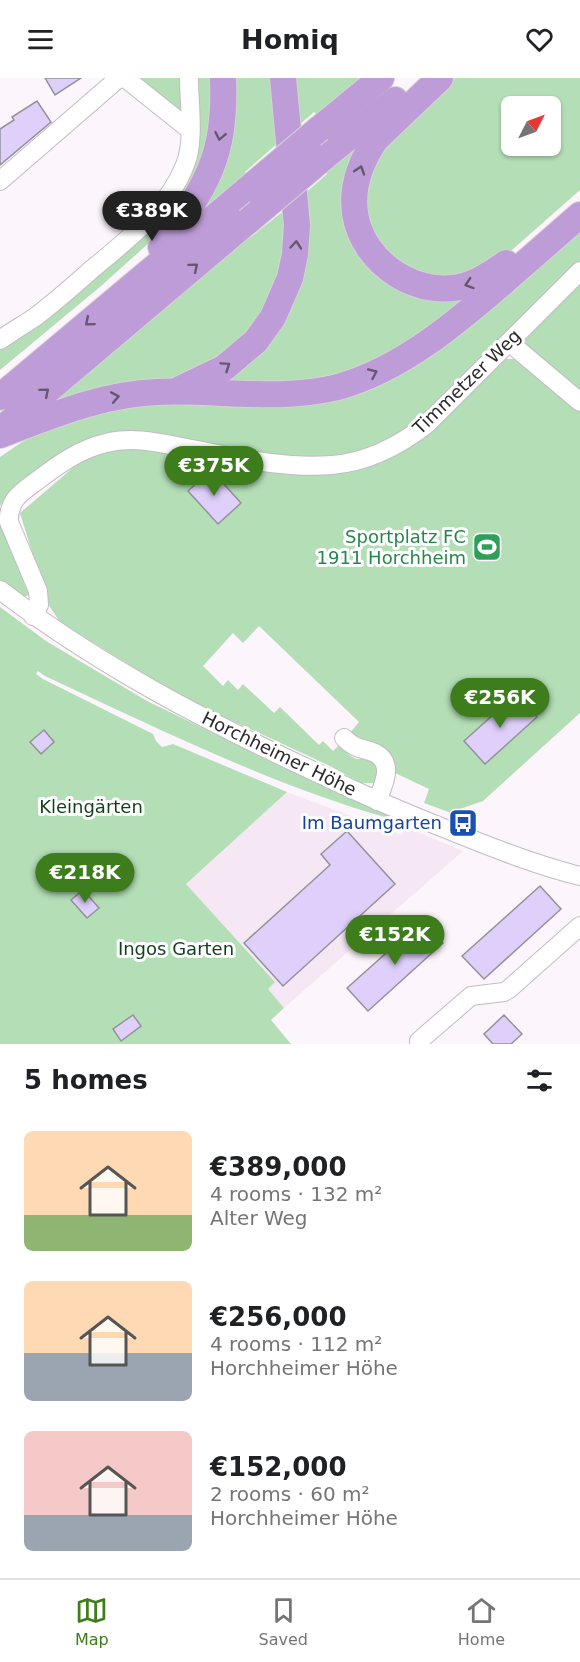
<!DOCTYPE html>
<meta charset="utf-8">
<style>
:root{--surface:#fff;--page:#f2f2f2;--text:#202124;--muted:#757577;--line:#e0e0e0;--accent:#3e7d1b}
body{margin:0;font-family:"DejaVu Sans",sans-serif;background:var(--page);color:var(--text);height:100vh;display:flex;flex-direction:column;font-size:22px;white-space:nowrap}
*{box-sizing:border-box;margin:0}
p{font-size:20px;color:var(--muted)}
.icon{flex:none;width:33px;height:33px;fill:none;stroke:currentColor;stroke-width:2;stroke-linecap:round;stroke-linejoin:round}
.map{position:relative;height:966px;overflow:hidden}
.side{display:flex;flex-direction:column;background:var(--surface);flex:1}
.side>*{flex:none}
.needle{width:39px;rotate:48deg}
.controls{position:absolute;left:501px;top:18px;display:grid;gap:12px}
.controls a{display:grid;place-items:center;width:60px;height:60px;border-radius:9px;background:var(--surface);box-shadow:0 2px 4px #0004;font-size:30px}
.price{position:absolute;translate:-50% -51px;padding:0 14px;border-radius:21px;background:var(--accent);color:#fff;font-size:20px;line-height:39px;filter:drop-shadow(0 2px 3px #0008)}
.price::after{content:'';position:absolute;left:50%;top:36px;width:18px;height:14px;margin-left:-9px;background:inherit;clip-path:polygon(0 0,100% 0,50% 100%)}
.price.on{background:#222;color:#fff}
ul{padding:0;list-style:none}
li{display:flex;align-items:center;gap:18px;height:150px;padding:0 24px}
li span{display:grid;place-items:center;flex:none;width:168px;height:120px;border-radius:9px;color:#555}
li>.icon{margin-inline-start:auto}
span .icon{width:72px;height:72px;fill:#fffc;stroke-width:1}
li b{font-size:26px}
h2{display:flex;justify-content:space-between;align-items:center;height:72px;padding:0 24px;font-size:26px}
header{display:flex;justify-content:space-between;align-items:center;height:78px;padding:0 24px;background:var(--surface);font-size:27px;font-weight:600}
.tab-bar{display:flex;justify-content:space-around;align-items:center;height:84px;border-top:2px solid var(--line);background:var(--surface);font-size:16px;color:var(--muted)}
.tab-bar a{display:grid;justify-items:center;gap:3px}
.tab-bar .on{color:var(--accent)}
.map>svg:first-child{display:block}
.built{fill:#f5e8f4}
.green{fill:#b3deb6;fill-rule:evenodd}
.building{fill:#dfd0fb;stroke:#949299;stroke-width:1.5}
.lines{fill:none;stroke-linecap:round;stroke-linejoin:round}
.minor-casing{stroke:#c2bcc2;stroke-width:20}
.highway-casing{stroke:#d5d4d5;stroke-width:28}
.minor{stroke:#fff;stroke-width:18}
.highway{stroke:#be9cd7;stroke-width:26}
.highway-bridge-casing{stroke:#d5d4d5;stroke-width:28;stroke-linecap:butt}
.highway-bridge{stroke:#be9cd7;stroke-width:26}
.oneway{stroke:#665770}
.labels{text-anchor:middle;stroke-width:6;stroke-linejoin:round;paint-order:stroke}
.street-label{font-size:18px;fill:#2c292c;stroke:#fff}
.leisure-label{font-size:18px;fill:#27864d;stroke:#fff;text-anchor:end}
.park-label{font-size:18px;fill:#133f1b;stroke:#fff}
.transit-label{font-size:18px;fill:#164399;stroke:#fff;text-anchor:end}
</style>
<header><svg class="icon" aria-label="menu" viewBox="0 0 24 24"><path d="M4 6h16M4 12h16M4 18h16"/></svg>Homiq<svg class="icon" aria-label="heart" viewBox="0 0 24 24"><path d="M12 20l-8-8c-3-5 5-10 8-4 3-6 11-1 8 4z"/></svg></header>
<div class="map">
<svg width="580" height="966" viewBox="0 0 580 966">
<rect width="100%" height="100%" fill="#fdf5fc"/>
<polygon class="built" points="287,714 402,757 406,749 463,773 284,930 268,911 275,904 186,806"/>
<g class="green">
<polygon points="134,0 183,0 184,40"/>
<polygon points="194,0 212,0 212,47 191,111 150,164 101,208 0,292 0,268 185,99"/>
<polygon points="233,0 274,0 279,64 245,94 248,98 192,146"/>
<polygon points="295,0 363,0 318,38 314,34 298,48 299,26"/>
<path d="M455,0h125v112l-76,67 -16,11 -43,12 -42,-13 -29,-28 -11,-28 8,-52 72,-72zM512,28h38v40h-38z"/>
<polygon points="366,58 361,175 476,212 402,272 310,307 212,308 262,268 304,116 327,96 325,93"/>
<polygon points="286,131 282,191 260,241 228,276 185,297 42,329 248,157 251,159"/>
<polygon points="580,143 580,186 423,342 388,364 355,376 306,382 164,361 62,375 27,399 6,417 0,428 0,379 22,364 45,352 131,323 325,321"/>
<polygon points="580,201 580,319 527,276 525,263 529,249"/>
<path d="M506,281h9l7,3 58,49v302l-97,88 -23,8 -3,6 -33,-12 5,-14 -34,-16 -27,-29 -19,-10 10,-12 -100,-96 -16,17 -10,-10 -30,33 20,20 5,-6 10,10 5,-6 31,29 6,-6 39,38 4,-4 10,10 5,-5c5,3 10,9 16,12 4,2 9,0 14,2 11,4 13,15 6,23h-13l-33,-18 -147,-68 -121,-75 -12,-18 -28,-91 69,-59 40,-12 69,14 182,6c7,-3 15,-6 21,-10 39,-26 68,-65 105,-93z"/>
<polygon points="0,445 29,517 23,519 0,502"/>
<path d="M0,529l46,34 101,60 169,82 72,32v3c-119,-34 -231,-90 -343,-142l-7,-5 -2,3 7,5 110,55 3,7 6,6 11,-3 114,48 -101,92 89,98 -7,7 16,19 -13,12 20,24h-291z"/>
</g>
<g class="building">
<polygon points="45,0 81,0 55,17"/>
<polygon points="37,23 51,44 0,87 0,51 14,42 12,39"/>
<polygon points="211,392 241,425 218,446 188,413"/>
<polygon points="516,616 537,639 485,686 464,663"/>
<polygon points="44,652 54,664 41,676 30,664"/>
<polygon points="347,753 395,806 283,908 244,865 330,787 321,776"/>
<polygon points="540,808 561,831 484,901 462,878"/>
<polygon points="83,812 99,830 87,840 71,822"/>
<polygon points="422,843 443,865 368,933 347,910"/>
<polygon points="133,937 141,948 121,963 113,951"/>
<polygon points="504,937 522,956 511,966 493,966 484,956"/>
</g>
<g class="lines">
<g class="minor-casing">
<g id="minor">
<polyline points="125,0 190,52"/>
<polyline points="0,103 119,0"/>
<path d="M0,262c11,-8 23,-15 35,-23 19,-14 38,-31 56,-47 35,-29 77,-61 94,-105 10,-24 4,-61 4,-87"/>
<polyline points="509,264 580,324"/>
<path d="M0,512c99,76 209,133 322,185 43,21 86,39 129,56 42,17 85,34 129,45"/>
<path d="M33,538l6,-11 -1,-14 -29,-69c-1,-23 13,-30 29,-42 21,-16 42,-31 68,-37 27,-7 54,0 81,5 47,9 97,21 145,17 37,-3 67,-19 95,-41l153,-153"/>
<path d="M344,660c14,13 17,9 31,15 20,10 8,33 2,48"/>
<polyline points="419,963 471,918 504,914 509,911 580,848"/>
</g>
</g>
<g class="highway-casing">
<g id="highway">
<path d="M440,0l-64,61c-15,22 -25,46 -21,74 7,51 66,89 115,71 13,-5 25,-13 36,-21"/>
<polyline points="319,51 381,0"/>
<polyline points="323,80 395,22"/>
<path d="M161,169c46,-61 65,-90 62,-169"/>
<polyline points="180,311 224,290 256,263 273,239 290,200 295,176 297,147 283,0"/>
<polyline points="0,319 248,111"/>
<polyline points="3,350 248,143"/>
<path d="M0,357c51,-19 102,-41 157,-43 61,-3 120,10 181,-5 65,-18 120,-66 170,-109 24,-21 48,-42 72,-63"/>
</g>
</g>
<use href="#minor" class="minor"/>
<use href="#highway" class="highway"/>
<g class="highway-bridge-casing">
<g id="highway-bridge">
<polyline points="248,111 319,51"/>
<polyline points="248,143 323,80"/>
</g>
</g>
<use href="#highway-bridge" class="highway-bridge"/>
</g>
<defs><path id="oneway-chevron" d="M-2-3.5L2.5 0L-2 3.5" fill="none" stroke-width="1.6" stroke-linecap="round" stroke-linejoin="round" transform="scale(1.5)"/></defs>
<g class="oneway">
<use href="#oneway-chevron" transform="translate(220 58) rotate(101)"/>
<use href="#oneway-chevron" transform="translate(360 92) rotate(-72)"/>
<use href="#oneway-chevron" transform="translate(296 167) rotate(-85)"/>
<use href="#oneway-chevron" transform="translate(194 189) rotate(-40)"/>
<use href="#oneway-chevron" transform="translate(469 206) rotate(162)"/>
<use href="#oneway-chevron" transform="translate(89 244) rotate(140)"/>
<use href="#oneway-chevron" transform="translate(226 288) rotate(-34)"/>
<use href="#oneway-chevron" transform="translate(373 295) rotate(-24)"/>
<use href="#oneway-chevron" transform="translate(45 314) rotate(-40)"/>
<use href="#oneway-chevron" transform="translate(115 319) rotate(-11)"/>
</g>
<defs>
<g id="stadium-square" transform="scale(1.5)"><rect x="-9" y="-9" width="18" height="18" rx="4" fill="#2e9e5b" stroke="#fff"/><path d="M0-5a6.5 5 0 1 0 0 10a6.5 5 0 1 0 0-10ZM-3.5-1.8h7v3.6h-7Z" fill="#fff"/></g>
<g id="bus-square" transform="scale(1.5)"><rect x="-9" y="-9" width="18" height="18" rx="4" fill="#1a4fb4" stroke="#fff"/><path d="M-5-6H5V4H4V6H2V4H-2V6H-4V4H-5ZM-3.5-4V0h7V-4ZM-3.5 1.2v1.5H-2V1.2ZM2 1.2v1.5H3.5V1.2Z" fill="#fff"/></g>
</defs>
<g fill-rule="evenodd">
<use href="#stadium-square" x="487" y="469"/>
<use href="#bus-square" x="463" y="745"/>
</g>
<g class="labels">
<g class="street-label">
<text transform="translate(467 304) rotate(-44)" y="6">Timmetzer Weg</text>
<text transform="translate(279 676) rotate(26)" y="6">Horchheimer Höhe</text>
</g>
<g class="leisure-label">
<text x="466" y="465">Sportplatz FC<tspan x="466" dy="21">1911 Horchheim</tspan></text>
</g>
<g class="park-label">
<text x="91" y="735">Kleingärten</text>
<text x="176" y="877">Ingos Garten</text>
</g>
<g class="transit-label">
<text x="442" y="751">Im Baumgarten</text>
</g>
</g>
</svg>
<div class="controls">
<a><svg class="needle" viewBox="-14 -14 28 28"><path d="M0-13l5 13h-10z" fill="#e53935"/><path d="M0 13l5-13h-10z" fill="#757577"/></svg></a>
</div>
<b class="price on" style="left:152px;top:164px">€389K</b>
<b class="price" style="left:214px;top:419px">€375K</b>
<b class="price" style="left:500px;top:651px">€256K</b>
<b class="price" style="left:85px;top:826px">€218K</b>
<b class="price" style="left:395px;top:888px">€152K</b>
</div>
<section class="side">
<h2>5 homes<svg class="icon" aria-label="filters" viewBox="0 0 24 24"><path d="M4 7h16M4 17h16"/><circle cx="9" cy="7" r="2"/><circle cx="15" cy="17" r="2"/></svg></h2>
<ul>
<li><span style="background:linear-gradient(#ffd9b3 70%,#8fb573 0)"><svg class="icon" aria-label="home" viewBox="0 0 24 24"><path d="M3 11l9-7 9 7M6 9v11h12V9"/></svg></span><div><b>€389,000</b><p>4 rooms · 132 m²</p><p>Alter Weg</p></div></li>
<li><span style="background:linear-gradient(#ffd9b3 60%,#9aa5b1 0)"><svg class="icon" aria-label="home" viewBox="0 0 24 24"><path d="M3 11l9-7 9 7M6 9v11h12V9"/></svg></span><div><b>€256,000</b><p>4 rooms · 112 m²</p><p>Horchheimer Höhe</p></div></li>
<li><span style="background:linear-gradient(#f6c9c9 70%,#9aa5b1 0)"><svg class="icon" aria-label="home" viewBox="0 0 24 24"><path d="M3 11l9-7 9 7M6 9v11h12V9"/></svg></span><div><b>€152,000</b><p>2 rooms · 60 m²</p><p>Horchheimer Höhe</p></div></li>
</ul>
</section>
<nav class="tab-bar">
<a class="on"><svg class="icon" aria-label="map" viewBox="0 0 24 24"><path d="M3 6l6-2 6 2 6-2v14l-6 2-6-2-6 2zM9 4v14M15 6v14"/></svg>Map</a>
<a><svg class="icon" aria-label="saved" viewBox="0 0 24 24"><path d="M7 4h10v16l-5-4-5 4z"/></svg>Saved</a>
<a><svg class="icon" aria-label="home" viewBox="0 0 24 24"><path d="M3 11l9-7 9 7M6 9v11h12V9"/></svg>Home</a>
</nav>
